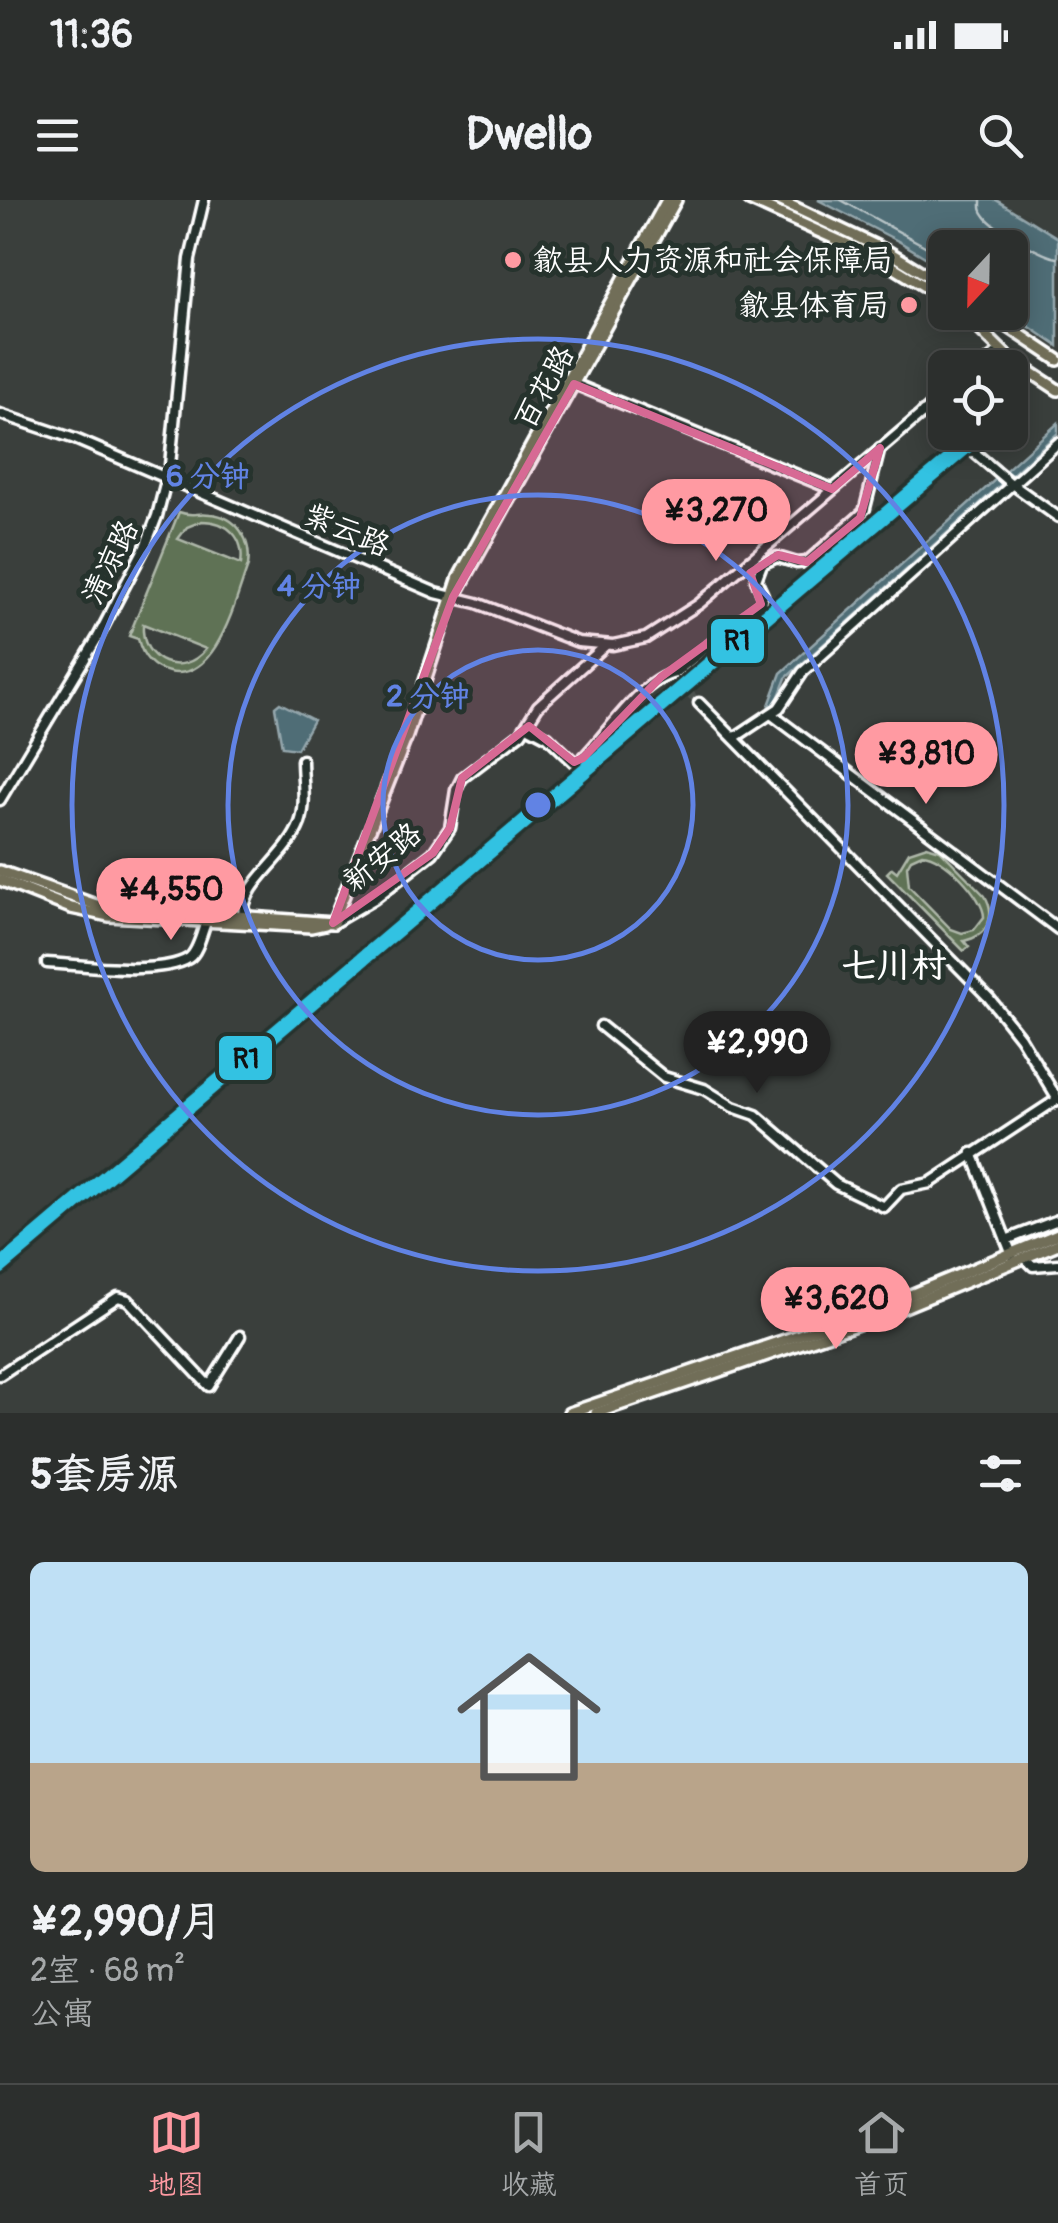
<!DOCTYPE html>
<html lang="zh">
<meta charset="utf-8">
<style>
:root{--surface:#2c2f2d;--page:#383b39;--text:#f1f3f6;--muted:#a6a9aa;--line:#484a49;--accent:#ff9aa2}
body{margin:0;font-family:Pangolin,"LXGW WenKai TC",sans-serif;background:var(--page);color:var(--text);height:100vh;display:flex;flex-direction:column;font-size:38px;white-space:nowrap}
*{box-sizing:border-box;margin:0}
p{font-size:32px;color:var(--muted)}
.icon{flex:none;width:55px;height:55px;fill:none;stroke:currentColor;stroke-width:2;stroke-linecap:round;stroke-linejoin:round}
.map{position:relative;height:1213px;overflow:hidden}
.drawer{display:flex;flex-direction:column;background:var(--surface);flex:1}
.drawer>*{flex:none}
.needle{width:65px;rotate:202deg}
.controls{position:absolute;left:928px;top:30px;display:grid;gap:20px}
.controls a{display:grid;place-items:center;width:100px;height:100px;border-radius:15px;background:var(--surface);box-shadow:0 5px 25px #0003,0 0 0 2px var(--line);font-size:50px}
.price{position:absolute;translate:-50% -85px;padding:0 22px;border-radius:35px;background:var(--accent);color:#111;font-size:32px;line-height:65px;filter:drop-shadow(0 2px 5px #0008)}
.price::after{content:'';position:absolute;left:50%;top:60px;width:30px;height:22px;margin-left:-15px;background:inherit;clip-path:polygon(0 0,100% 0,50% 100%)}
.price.on{background:#222;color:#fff}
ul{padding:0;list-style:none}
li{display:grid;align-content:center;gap:20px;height:530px;padding:0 30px}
li span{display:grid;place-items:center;height:310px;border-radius:15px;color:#555}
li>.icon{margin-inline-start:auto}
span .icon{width:180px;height:180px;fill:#fffc;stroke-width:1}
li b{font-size:42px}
h2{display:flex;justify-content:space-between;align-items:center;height:120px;padding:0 30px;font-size:42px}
.status{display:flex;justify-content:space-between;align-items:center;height:70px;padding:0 50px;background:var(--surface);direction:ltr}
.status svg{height:28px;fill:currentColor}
header{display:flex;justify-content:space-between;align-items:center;height:130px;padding:0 30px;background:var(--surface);font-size:45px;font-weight:800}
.menu{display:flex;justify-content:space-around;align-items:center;height:140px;border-top:2px solid var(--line);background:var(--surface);font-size:28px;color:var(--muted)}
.menu a{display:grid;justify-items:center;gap:5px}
.menu .on{color:var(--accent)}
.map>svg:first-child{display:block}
.green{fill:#5f7255;stroke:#afb8aa;stroke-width:2.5;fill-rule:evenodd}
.water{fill:#4f6d76;stroke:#95a7ad;stroke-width:2.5}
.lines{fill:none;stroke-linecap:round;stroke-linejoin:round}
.shore{stroke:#b9c5c8;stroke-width:2.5}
.minor-tunnel{stroke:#4e5250;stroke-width:8;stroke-dasharray:8 4;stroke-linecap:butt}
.minor-casing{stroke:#fff;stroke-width:15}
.major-casing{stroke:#fff;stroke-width:16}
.minor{stroke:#26332d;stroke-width:8}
.major{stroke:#716e59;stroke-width:9}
.rail-1-casing{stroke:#26332d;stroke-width:22}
.rail-1{stroke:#33c2e2;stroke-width:15}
.marked{fill:#d76994;fill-opacity:0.2;stroke:#d76994;stroke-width:8;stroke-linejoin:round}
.ring{fill:none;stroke:#6183e4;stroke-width:5}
.poi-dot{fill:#ff9aa2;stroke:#26332d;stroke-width:4}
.labels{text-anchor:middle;stroke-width:10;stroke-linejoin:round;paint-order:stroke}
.poi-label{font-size:30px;fill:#fff;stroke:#26332d;text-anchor:start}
.street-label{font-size:30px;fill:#fff;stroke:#26332d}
.quarter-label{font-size:35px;font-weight:bold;fill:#fff;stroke:#26332d}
.centre{fill:#6183e4;stroke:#26332d;stroke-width:5}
.ring-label{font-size:30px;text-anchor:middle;font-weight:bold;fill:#6183e4;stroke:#26332d;stroke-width:10;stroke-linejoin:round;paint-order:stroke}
.line-badge{stroke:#26332d;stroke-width:4}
.pale-badge-label{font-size:28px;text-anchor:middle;font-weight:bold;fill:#111}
</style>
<div class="status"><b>11:36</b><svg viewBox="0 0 49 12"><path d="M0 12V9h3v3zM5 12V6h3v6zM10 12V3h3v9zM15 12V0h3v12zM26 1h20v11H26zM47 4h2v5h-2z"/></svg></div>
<header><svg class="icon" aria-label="menu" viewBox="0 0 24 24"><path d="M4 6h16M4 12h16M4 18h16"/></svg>Dwello<svg class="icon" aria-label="search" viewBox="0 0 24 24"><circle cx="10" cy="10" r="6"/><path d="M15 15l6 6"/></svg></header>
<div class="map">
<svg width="1058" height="1213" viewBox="0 0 1058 1213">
<rect width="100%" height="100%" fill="#3a3f3c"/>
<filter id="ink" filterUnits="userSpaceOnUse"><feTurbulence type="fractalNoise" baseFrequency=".01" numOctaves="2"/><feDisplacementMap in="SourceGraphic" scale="20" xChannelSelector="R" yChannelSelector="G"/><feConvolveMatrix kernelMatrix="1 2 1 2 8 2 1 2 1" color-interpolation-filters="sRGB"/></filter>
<g filter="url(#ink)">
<g class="green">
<path d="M179,312c12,5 19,0 31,2 28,2 42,27 38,52 -13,34 -31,117 -79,106 -17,-4 -27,-16 -31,-33l-9,-3zM202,321c26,0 43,17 39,43l-63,-25 9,-12zM143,424l63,25c-24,30 -66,13 -63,-25z"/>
<path d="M927,646l13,4 45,46c12,21 2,40 -21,45l5,6 -5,4 -77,-78 5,-5 5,4 12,-20zM922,654c21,0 62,43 62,63l-10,13 -12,3 -11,-4 -42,-43 -2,-20 4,-7z"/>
</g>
<g class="water">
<polygon points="818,0 996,0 1058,38 1058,146 1009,113 1010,48 945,48 945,69 900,42"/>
<polygon points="1058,223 1058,233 786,478 776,504 768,508 781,473"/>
<polygon points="280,503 313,520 297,549 282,547 275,507"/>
</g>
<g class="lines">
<g class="shore">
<polyline points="841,0 945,57"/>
<path d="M981,0c0,7 -1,10 4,16 8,12 59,41 73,42"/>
</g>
<polyline class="minor-tunnel" points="681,485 699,503"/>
<g class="minor-casing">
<g id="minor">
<polyline points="979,168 1001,150"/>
<polyline points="574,184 832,289"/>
<polyline points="923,212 945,229"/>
<polyline points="0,214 75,239 436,393 477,403 578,442 613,445 646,438 699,404 945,194"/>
<polyline points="949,232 963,243"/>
<polyline points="975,253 1009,282 1058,317"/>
<polyline points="699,503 989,798 1020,837 1058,900"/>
<polyline points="771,514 1058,729"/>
<path d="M527,526l21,11 26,25 7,-2c25,-24 59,-80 94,-87l86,-69 2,-9 -7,-15 6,-16 15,-7 20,6 10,-1 57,-50 16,-64"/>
<polyline points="734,538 779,508 803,472 1058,243"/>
<polyline points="0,600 98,437 145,347 157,316 170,265 190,59 204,0"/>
<path d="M243,716c0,-35 43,-56 57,-93 7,-19 2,-43 2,-63"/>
<polyline points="333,723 374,699 433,653 450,628 456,590 462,578 521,533 538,506 606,445"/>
<path d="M47,763c33,2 114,13 142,-5 9,-6 13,-26 17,-36"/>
<polyline points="601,826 664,877 704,889 733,907 756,915 836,984 884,1007 901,989 930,983 1058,899"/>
<polyline points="972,953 1012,1055"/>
<polyline points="1006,1040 1058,1020"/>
<polyline points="1025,1058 1033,1066 1058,1064"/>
<polyline points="0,1175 118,1097 128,1100 209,1186 240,1136"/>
</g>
</g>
<g class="major-casing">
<g id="major">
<polyline points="749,0 882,60 945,99"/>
<polyline points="779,0 889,52 945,86"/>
<polyline points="962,112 1008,157 1058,190"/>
<polyline points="986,112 1058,160"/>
<polyline points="458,391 676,0"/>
<polyline points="0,671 99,706 333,723"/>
<polyline points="0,680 71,708 109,716 311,727 325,724"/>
<polyline points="333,723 407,536 459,377 667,0"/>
<polyline points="569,1213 879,1108 1058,1034"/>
<polyline points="596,1213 882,1116 1058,1044"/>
</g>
</g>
<use href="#minor" class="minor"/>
<use href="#major" class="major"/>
<g class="rail-1-casing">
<polyline id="rail-1" points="0,1067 983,232"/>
</g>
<use href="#rail-1" class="rail-1"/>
</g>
</g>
<path class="marked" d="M574,184l258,105 48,-41 -20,70 -53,44 -29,-7 -28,18 11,31 -100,73 -78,81 -9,4 -45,-36 -67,52 -12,50 -17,25 -100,70 120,-326z"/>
<g class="ring">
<circle cx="538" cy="605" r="155"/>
<circle cx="538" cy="605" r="310"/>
<circle cx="538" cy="605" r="466"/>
</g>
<g class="poi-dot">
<circle cx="513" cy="60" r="10"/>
<circle cx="909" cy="105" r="10"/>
</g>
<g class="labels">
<g class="poi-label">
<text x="533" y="70">歙县人力资源和社会保障局</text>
<text x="889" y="115" text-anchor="end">歙县体育局</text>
</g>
<g class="street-label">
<text transform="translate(544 187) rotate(-61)" y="10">百花路</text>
<text transform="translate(347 330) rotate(23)" y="10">紫云路</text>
<text transform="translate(110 362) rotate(-64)" y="10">清凉路</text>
<text transform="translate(382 657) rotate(-39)" y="10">新安路</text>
</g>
<g class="quarter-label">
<text x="894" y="777">七川村</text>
</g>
</g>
<circle cx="538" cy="605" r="15" class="centre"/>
<g class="ring-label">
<text x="208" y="286">6 分钟</text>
<text x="319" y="396">4 分钟</text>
<text x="428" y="506">2 分钟</text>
</g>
<g class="line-badge">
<rect x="709" y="417" width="57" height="48" rx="10" fill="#33c2e2"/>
<rect x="217" y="834" width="57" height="48" rx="10" fill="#33c2e2"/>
</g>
<g class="pale-badge-label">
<text x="737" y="450">R1</text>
<text x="246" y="868">R1</text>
</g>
</svg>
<div class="controls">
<a><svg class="needle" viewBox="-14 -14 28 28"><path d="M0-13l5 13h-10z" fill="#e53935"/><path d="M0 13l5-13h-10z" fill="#a6a9aa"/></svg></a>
<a><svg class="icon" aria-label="locate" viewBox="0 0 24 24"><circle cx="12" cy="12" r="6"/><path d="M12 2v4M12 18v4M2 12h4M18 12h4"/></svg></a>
</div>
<b class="price" style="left:716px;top:364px">¥3,270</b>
<b class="price" style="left:926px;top:607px">¥3,810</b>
<b class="price" style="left:171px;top:743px">¥4,550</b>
<b class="price on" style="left:757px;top:896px">¥2,990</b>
<b class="price" style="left:836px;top:1152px">¥3,620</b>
</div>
<section class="drawer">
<h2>5套房源<svg class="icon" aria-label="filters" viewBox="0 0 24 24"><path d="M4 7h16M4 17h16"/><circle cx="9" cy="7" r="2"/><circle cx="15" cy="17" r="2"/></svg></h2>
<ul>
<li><span style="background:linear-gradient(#bfe0f5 65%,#b9a48a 0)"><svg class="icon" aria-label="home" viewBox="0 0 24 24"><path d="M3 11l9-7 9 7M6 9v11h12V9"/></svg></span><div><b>¥2,990/月</b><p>2室 · 68 m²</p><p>公寓</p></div></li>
</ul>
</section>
<nav class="menu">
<a class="on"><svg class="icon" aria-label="map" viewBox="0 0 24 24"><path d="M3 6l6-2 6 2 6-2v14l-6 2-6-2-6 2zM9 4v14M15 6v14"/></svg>地图</a>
<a><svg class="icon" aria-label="saved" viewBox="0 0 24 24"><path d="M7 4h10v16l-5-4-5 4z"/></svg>收藏</a>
<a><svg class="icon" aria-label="home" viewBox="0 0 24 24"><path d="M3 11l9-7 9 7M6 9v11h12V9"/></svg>首页</a>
</nav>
